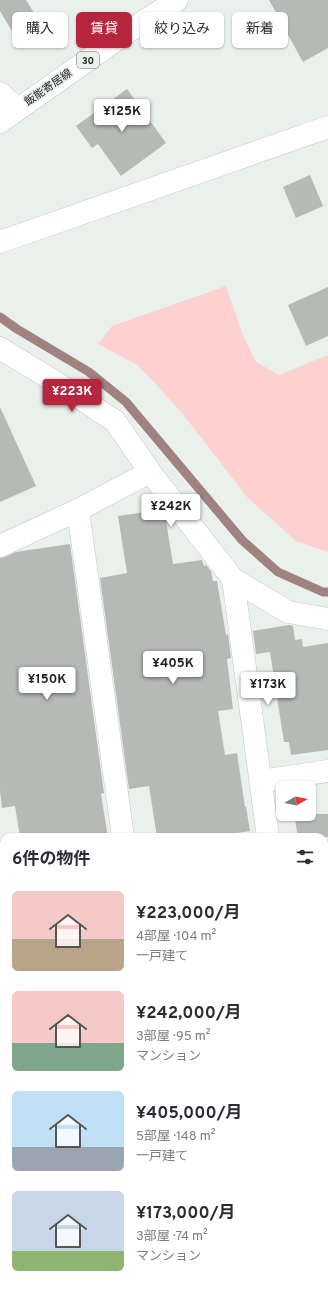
<!DOCTYPE html>
<html lang="ja">
<meta charset="utf-8">
<style>
:root{--surface:#fff;--page:#f7f7f7;--text:#2b2b33;--muted:#7c7c81;--accent:#b7263f}
body{margin:0;font-family:Overpass,"Noto Sans JP",sans-serif;background:var(--page);color:var(--text);height:100vh;display:flex;flex-direction:column;font-size:15px;white-space:nowrap}
*{box-sizing:border-box;margin:0}
p{font-size:13px;color:var(--muted)}
.icon{flex:none;width:22px;height:22px;fill:none;stroke:currentColor;stroke-width:2;stroke-linecap:round;stroke-linejoin:round}
.map{position:relative;flex:1;overflow:hidden}
.sheet{position:absolute;left:0px;top:833px;width:328px;height:456px;display:flex;flex-direction:column;background:var(--surface);border-radius:12px 12px 0 0;box-shadow:0 1px 3px #0004}
.sheet>*{flex:none}
.banner{position:absolute;left:12px;top:12px;width:304px;height:36px;display:flex;gap:8px}
.needle{width:26px;rotate:81deg}
.fabs{position:absolute;left:276px;top:781px;display:grid;gap:8px}
.fabs a{display:grid;place-items:center;width:40px;height:40px;border-radius:6px;background:var(--surface);box-shadow:0 1px 3px #0004;font-size:20px}
.price{position:absolute;translate:-50% -34px;padding:0 9px;border-radius:4px;background:#fff;color:#222;font-size:13px;line-height:26px;filter:drop-shadow(0 1px 2px #0008)}
.price::after{content:'';position:absolute;left:50%;top:24px;width:12px;height:9px;margin-left:-6px;background:inherit;clip-path:polygon(0 0,100% 0,50% 100%)}
.price.active{background:var(--accent);color:#fff}
ul{padding:0;list-style:none}
li{display:flex;align-items:center;gap:12px;height:100px;padding:0 12px}
li span{display:grid;place-items:center;flex:none;width:112px;height:80px;border-radius:6px;color:#555}
li>.icon{margin-inline-start:auto}
span .icon{width:48px;height:48px;fill:#fffc;stroke-width:1}
li b{font-size:17px}
h2{display:flex;justify-content:space-between;align-items:center;height:48px;padding:0 12px;font-size:17px}
.pill{padding:0 14px;border-radius:6px;background:var(--surface);box-shadow:0 1px 3px #0004;font-size:14px;line-height:36px}
.pill.active{background:var(--accent);color:#fff}
.map>svg:first-child{display:block}
.green{fill:#fed0d0}
.lines{fill:none;stroke-linecap:round;stroke-linejoin:round}
.stream{stroke:#a08281;stroke-width:9}
.building{fill:#b5bab6}
.minor-casing{stroke:#c2c8c3;stroke-width:23}
.tertiary-casing{stroke:#c2c8c3;stroke-width:23}
.primary-casing{stroke:#c2c8c3;stroke-width:23}
.minor{stroke:#fff;stroke-width:22}
.tertiary{stroke:#fff;stroke-width:22}
.primary{stroke:#fff;stroke-width:22}
.labels{text-anchor:middle;stroke-width:3.5;stroke-linejoin:round;paint-order:stroke}
.shield{fill:#eaf0eb;stroke:#5b5e5c;stroke-width:1}
.shield-label{font-size:10px;font-weight:bold;fill:#1e201e}
.street-label{font-size:11px;fill:#1e201e;stroke:#eaf0eb}
</style>
<div class="map">
<svg width="328" height="1289" viewBox="0 0 328 1289">
<rect width="100%" height="100%" fill="#eaf0eb"/>
<polygon class="green" points="226,286 244,338 256,362 279,375 328,355 328,552 296,541 247,497 182,413 152,380 137,365 98,344 112,326"/>
<g class="lines">
<polyline class="stream" points="0,317 17,329 89,372 126,402 242,540 278,572 323,592 328,592"/>
</g>
<g class="building">
<polygon points="0,0 26,0 39,21 15,36 0,11"/>
<polygon points="269,0 328,0 328,48 303,62"/>
<polygon points="127,89 166,143 121,176 98,144 92,148 76,126"/>
<polygon points="310,175 323,206 296,218 283,187"/>
<polygon points="328,287 328,336 306,346 288,305"/>
<polygon points="0,407 36,486 0,502"/>
<polygon points="146,512 147,518 165,515 173,564 202,560 204,566 206,565 211,571 213,581 217,581 226,635 228,634 231,658 227,659 233,709 218,711 225,755 237,753 245,807 246,807 250,831 237,833 238,837 157,837 149,786 129,789 100,578 127,573 118,516"/>
<polygon points="70,544 104,793 101,794 108,837 20,837 15,806 2,808 0,791 0,558 5,557 16,552"/>
<polygon points="289,625 293,626 295,640 302,639 303,647 328,643 328,750 291,755 289,742 284,742 270,652 256,654 253,631"/>
<polygon points="294,814 328,814 328,837 298,837"/>
</g>
<g class="lines">
<g class="minor-casing">
<g id="minor">
<polyline points="0,93 17,109"/>
<polyline points="0,242 328,127"/>
<polyline points="0,348 52,380 115,421 150,472"/>
<polyline points="78,510 123,837"/>
<polyline points="0,546 78,510 150,472 233,579 288,612 328,619"/>
<polyline points="233,579 268,837"/>
<polyline points="261,781 328,771"/>
<polyline points="324,925 328,924"/>
<polyline points="0,998 4,1028"/>
<polyline points="324,1177 328,1176"/>
<polyline points="0,1221 4,1221"/>
<polyline points="324,1238 328,1262"/>
<polyline points="46,1285 46,1289"/>
<polyline points="182,1285 182,1289"/>
</g>
</g>
<g class="tertiary-casing">
<g id="tertiary">
<polyline points="324,1080 328,1080"/>
<polyline points="0,1124 4,1124"/>
</g>
</g>
<g class="primary-casing">
<polyline id="primary" points="0,122 126,33 177,0"/>
</g>
<use href="#minor" class="minor"/>
<use href="#tertiary" class="tertiary"/>
<use href="#primary" class="primary"/>
</g>
<g class="labels">
<rect class="shield" x="77" y="52" width="22" height="16" rx="3"/>
<g class="shield-label">
<text x="88" y="64">30</text>
</g>
<g class="street-label">
<text transform="translate(48 87) rotate(-35)" y="4">飯能寄居線</text>
</g>
</g>
</svg>
<div class="fabs">
<a><svg class="needle" viewBox="-14 -14 28 28"><path d="M0-13l5 13h-10z" fill="#e53935"/><path d="M0 13l5-13h-10z" fill="#7c7c81"/></svg></a>
</div>
<b class="price" style="left:122px;top:133px">¥125K</b>
<b class="price active" style="left:72px;top:413px">¥223K</b>
<b class="price" style="left:171px;top:528px">¥242K</b>
<b class="price" style="left:173px;top:685px">¥405K</b>
<b class="price" style="left:47px;top:701px">¥150K</b>
<b class="price" style="left:268px;top:706px">¥173K</b>
<div class="banner">
<a class="pill">購入</a>
<a class="pill active">賃貸</a>
<a class="pill">絞り込み</a>
<a class="pill">新着</a>
</div>
<section class="sheet">
<h2>6件の物件<svg class="icon" aria-label="filters" viewBox="0 0 24 24"><path d="M4 7h16M4 17h16"/><circle cx="9" cy="7" r="2"/><circle cx="15" cy="17" r="2"/></svg></h2>
<ul>
<li><span style="background:linear-gradient(#f6c9c9 60%,#b9a48a 0)"><svg class="icon" aria-label="home" viewBox="0 0 24 24"><path d="M3 11l9-7 9 7M6 9v11h12V9"/></svg></span><div><b>¥223,000/月</b><p>4部屋 · 104 m²</p><p>一戸建て</p></div></li>
<li><span style="background:linear-gradient(#f6c9c9 65%,#7fa58c 0)"><svg class="icon" aria-label="home" viewBox="0 0 24 24"><path d="M3 11l9-7 9 7M6 9v11h12V9"/></svg></span><div><b>¥242,000/月</b><p>3部屋 · 95 m²</p><p>マンション</p></div></li>
<li><span style="background:linear-gradient(#bfe0f5 70%,#9aa5b1 0)"><svg class="icon" aria-label="home" viewBox="0 0 24 24"><path d="M3 11l9-7 9 7M6 9v11h12V9"/></svg></span><div><b>¥405,000/月</b><p>5部屋 · 148 m²</p><p>一戸建て</p></div></li>
<li><span style="background:linear-gradient(#c9d6e8 75%,#8fb573 0)"><svg class="icon" aria-label="home" viewBox="0 0 24 24"><path d="M3 11l9-7 9 7M6 9v11h12V9"/></svg></span><div><b>¥173,000/月</b><p>3部屋 · 74 m²</p><p>マンション</p></div></li>
</ul>
</section>
</div>
